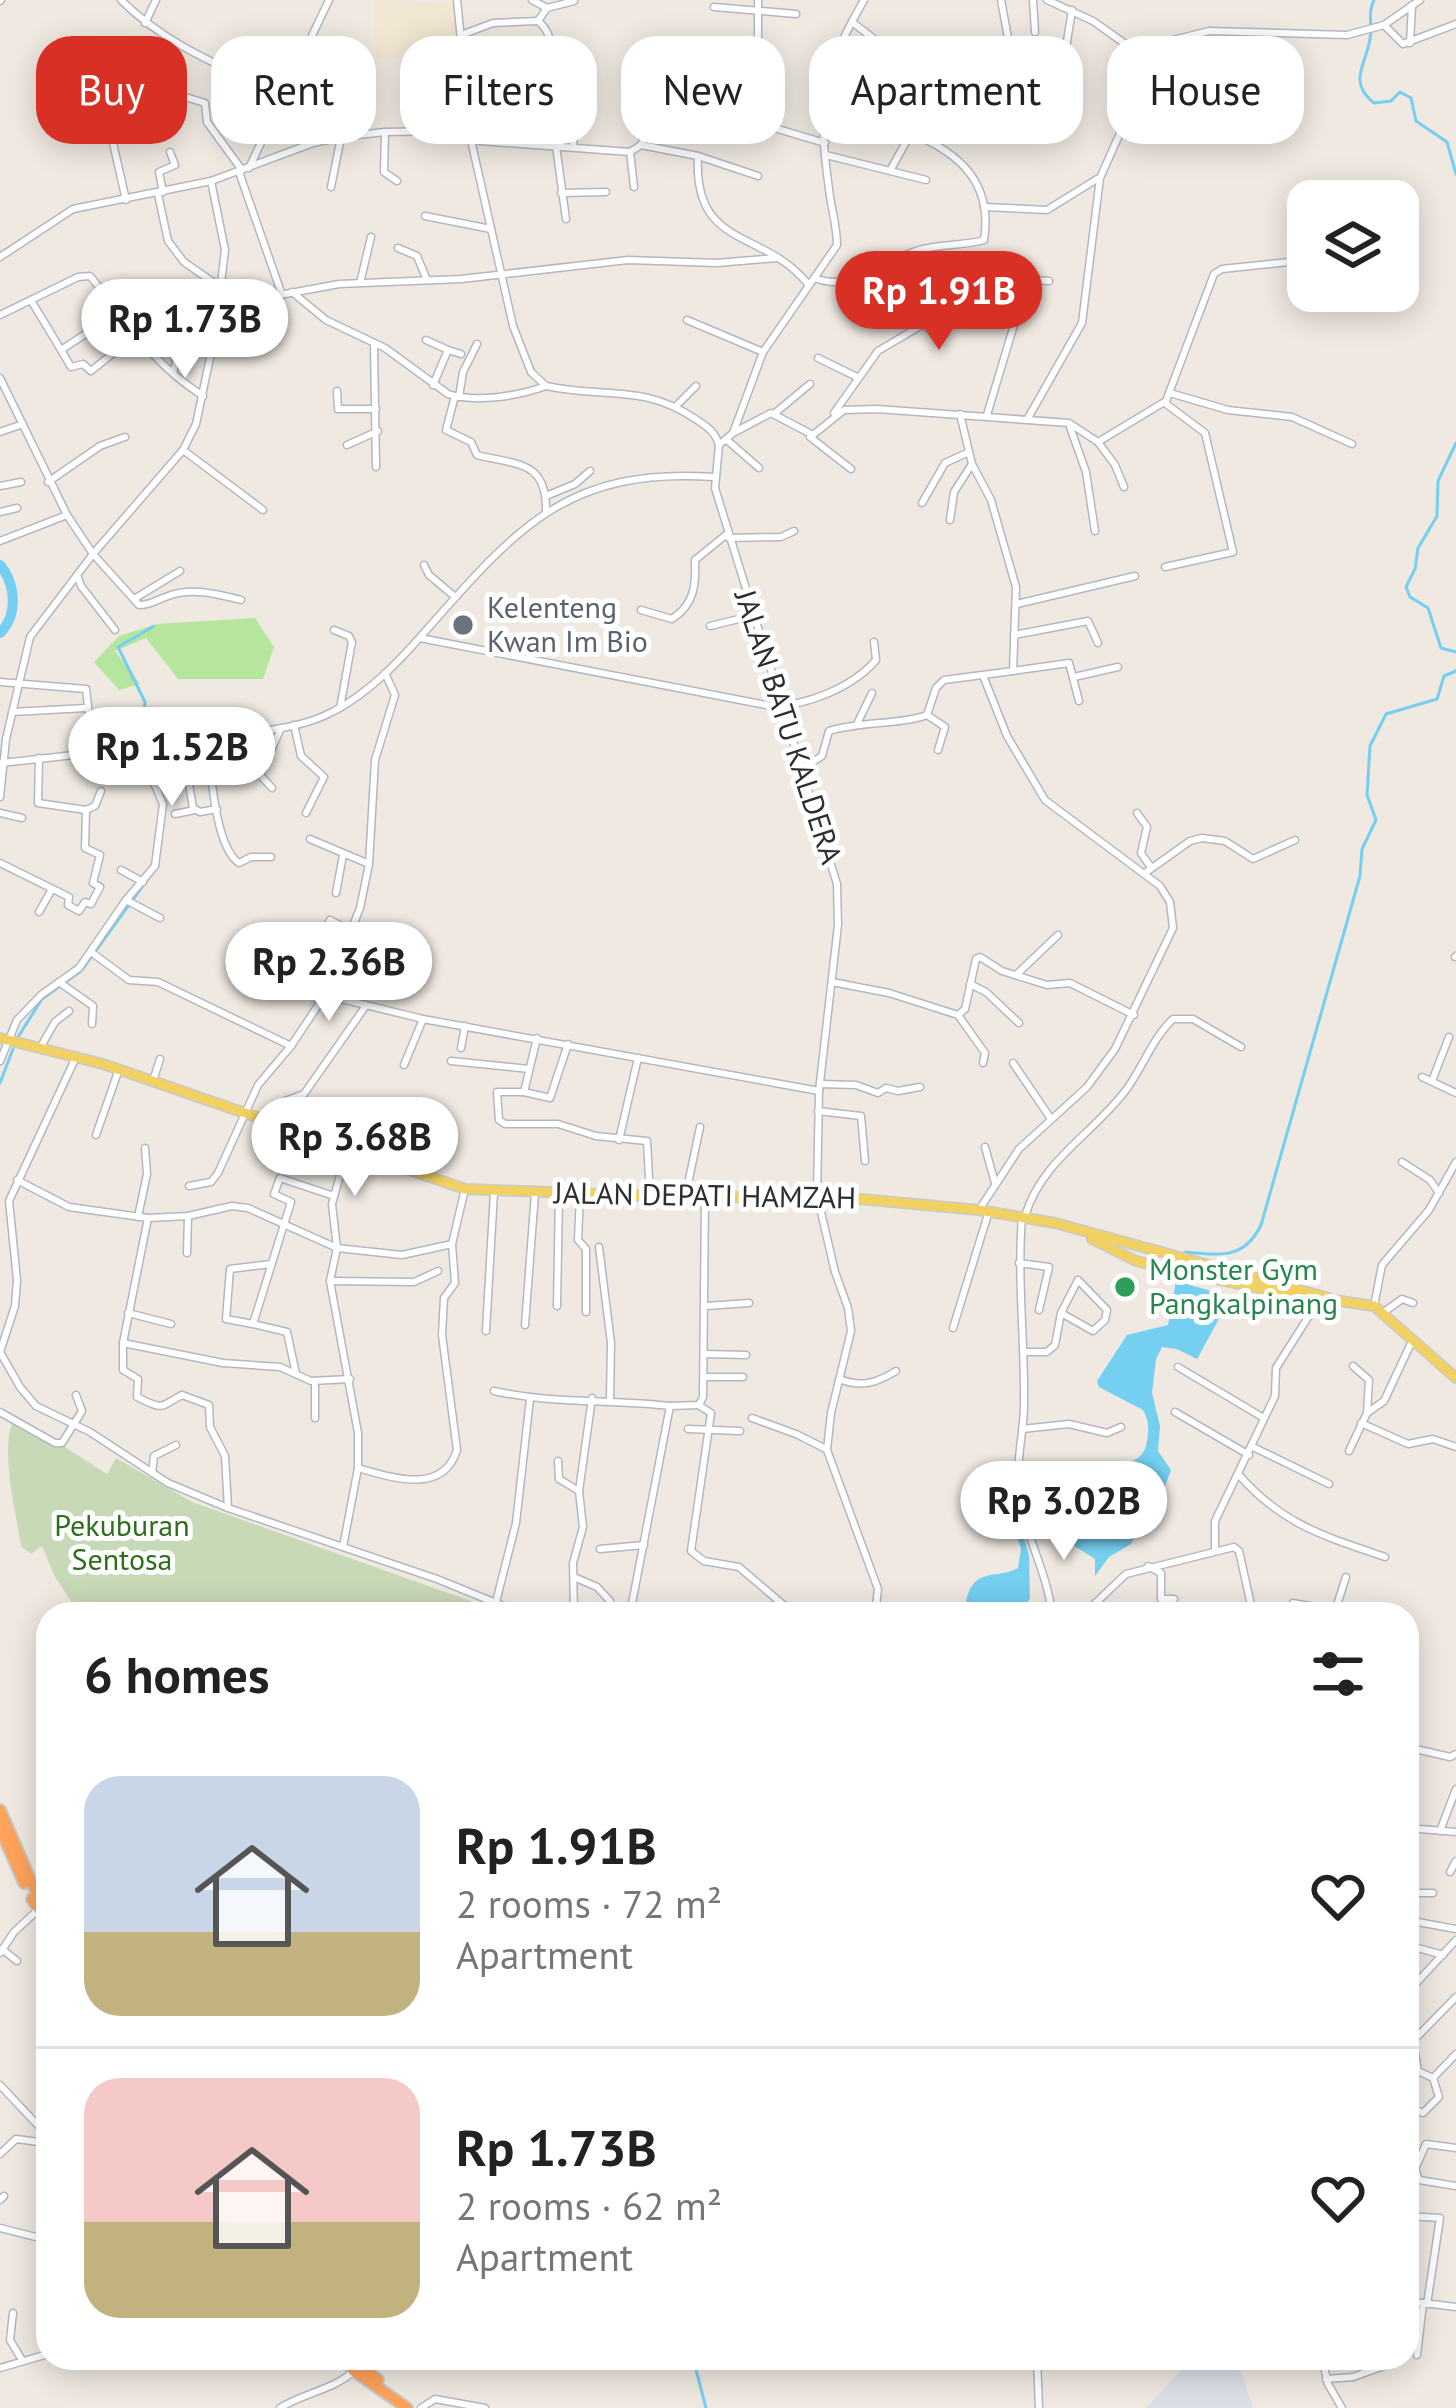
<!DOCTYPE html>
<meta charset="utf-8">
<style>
:root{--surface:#fff;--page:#f6f6f6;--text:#222;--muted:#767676;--line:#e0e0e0;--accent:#d93025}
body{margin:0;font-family:"PT Sans",sans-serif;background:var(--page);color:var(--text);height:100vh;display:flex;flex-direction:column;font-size:45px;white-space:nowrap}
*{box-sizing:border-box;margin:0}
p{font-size:39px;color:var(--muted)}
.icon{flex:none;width:66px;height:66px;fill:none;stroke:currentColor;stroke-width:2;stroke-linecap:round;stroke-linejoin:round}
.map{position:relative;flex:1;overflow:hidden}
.sheet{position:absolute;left:36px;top:1602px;width:1383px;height:768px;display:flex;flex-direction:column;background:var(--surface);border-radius:36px;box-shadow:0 6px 30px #0003}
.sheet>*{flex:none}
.hud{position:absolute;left:36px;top:36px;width:1386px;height:108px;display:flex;gap:24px}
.tools{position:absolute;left:1287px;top:180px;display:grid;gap:24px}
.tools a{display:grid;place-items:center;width:132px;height:132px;border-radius:24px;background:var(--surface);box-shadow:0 6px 30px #0003;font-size:60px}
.price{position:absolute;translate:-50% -102px;padding:0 27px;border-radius:42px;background:#fff;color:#222;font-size:39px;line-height:78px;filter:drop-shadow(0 3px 6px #0008)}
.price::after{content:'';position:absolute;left:50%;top:72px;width:36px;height:27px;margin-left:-18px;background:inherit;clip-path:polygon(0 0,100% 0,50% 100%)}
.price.on{background:var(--accent);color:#fff}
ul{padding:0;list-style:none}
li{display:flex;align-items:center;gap:36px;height:300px;padding:0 48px}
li+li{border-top:3px solid var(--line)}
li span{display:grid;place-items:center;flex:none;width:336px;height:240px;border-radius:36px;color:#555}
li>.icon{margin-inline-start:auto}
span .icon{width:144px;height:144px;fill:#fffc;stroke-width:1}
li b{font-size:51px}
h2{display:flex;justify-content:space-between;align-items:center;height:144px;padding:0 48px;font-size:51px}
.chip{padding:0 42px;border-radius:36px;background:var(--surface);box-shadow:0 6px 30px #0003;font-size:42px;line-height:108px}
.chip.on{background:var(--accent);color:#fff}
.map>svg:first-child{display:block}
.education{fill:#f0e6d1}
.airport{fill:#dcdee8}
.green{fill:#b6e59e}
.cemetery{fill:#c8d9b8}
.water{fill:#75cff0}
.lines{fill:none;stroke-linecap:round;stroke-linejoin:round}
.stream{stroke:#75cff0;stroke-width:3}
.river{stroke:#75cff0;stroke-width:10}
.minor-casing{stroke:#b4b7c1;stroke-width:9}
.major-casing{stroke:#c9c9c9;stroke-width:12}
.highway-casing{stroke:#c9c9c9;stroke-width:14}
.minor{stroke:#fff;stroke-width:6}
.major{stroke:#f2d163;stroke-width:9}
.highway{stroke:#ffa35c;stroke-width:10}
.worship-dot{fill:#6b7280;stroke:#fff;stroke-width:4.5}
.leisure-dot{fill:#2e9e5b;stroke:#fff;stroke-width:4.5}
.labels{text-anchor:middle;stroke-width:10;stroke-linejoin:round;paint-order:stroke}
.worship-label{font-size:30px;fill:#5b616d;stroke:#fff;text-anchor:start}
.street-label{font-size:30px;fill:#2e2e2e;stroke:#fff}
.leisure-label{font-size:30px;fill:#27864d;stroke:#fff;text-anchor:start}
.park-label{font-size:30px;fill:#2c6e1b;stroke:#fff}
</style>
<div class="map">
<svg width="1456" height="2408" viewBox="0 0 1456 2408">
<rect width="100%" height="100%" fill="#efe9e1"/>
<polygon class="education" points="375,1 454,4 459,58 376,59"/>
<polygon class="airport" points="1184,2358 1236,2358 1253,2408 1146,2408 1182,2369"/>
<polygon class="green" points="255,618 274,647 263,679 178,679 146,638 115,651 140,684 119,690 94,662 119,636 157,624"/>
<path class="cemetery" d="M13,1422l41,18 53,34 9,-16 76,44 315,112h-428l-25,-39 -12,-29 -11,8 -10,-8c-5,-32 -21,-97 -8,-124z"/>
<g class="water">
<path d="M1176,1281l49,14 2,9 -30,55 -20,-10 -15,-2 -6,12 -4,34 8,33 -2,25 13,19 -11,30 -14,14 -15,30 -22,13 -14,19v-17l-22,-14 -16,-27 -25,2 -3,-9 43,-20 14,-23c24,-6 57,3 61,-27 2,-13 2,-20 -4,-31l-44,-23 -2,-6 30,-46 41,-10z"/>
<path d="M1018,1517l11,39 1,43 -14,15 -43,-1 -7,-12c8,-35 30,-21 52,-33l3,-19 -7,-23z"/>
</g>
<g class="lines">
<g class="stream">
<path d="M1374,0c-7,14 -1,25 -4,39 -5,28 -22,43 4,64l17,-2 9,-9 11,6 5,23 31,21 9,32"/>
<polyline points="1456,443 1438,481 1437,516 1418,548 1415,569 1406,587 1410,597 1428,608 1441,648 1456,652"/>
<polyline points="142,746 145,702 118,647 154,626"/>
<polyline points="18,1037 42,999 81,971 158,865"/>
<polyline points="0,1083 13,1049"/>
<path d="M1180,1281l5,-29c35,3 59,8 76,-27l99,-349 2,-27 14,-29 -9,-25 3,-49 16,-32 51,-15 7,-23 12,-5"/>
<polyline points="693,2358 706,2408"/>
</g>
<path class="river" d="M0,565c16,19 18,51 0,68"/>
<g class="minor-casing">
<g id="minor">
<path d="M121,0c47,47 104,67 163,96"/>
<path d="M457,0l14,140 42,186 18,46 15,14 11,2c53,9 88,-2 137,30 12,8 21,13 25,27"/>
<polyline points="532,0 547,8"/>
<path d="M864,0c-43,75 -47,103 -35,189 2,19 8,37 8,56l-74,107 -30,81 -14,12 -4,43 122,396 1,41 -19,166 -2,104 18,77 13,36 3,23 -20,82 -4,37 51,139 -3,25"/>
<polyline points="1001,0 1008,38"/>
<polyline points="1033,0 1035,32"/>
<polyline points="1047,0 1093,21 1124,43 1141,48 1209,31 1347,35 1384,25 1420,0"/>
<polyline points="0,1 1,0"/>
<polyline points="714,7 796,14"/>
<path d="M538,21c23,19 10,49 2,74"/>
<polyline points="538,21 547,8 574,1"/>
<polyline points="852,22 891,52 881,95"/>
<polyline points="145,23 156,0"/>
<polyline points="1384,25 1403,44 1456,24"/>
<polyline points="461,35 493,23 538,21"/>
<polyline points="1410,43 1412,5"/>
<polyline points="269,47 298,70"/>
<polyline points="229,70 236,57 255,60"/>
<polyline points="1053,73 1065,54 1072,10"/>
<polyline points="647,90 663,95 705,50 714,46 749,64"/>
<polyline points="466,91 540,95 590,110"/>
<polyline points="179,95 205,103 207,122 242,170"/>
<polyline points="736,115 758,38 758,0"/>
<polyline points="882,119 911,133 891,169"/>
<polyline points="385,132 384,172 397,181"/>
<polyline points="335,139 335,92"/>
<path d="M641,145l57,11c-5,94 65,72 110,128"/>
<polyline points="556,146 566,219"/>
<polyline points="573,147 576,109"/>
<polyline points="630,152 634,187"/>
<polyline points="826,155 926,180"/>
<polyline points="698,156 758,176"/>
<polyline points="249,168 329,0"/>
<polyline points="239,172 282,295"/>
<polyline points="331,187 341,137"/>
<polyline points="163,192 159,172 175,165 170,152"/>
<polyline points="561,193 606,192"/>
<polyline points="158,194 168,241 184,262 220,287 269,297 339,284 461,279 628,260 717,263 777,258"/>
<polyline points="126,200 108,121 141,97 175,44"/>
<polyline points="984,207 1047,210 1097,179"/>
<polyline points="425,216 491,229"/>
<polyline points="398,248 417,256 427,280"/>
<polyline points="0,257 73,209 211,181 313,143 341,137 385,132 444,131 480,141 630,152 641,145 663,95 825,143"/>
<polyline points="1398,262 1403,288"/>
<path d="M814,278c41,15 67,-16 105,-28 21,-6 44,-4 65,-10 9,-57 -24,-87 -73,-107"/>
<polyline points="1002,279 1049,281"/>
<polyline points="360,283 371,237"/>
<path d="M292,292l34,28 59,28 63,46c28,9 70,2 98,-8"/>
<polyline points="32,302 61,350 116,314"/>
<path d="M0,315l78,-38 12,-1c39,47 59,85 113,120"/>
<polyline points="687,320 763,352"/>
<polyline points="922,325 936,332 954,317"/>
<polyline points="164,330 177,358 173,373"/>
<polyline points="426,340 448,350 433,385"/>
<polyline points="374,345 376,467"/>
<polyline points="61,350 71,367 83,364 91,371 121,347"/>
<polyline points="448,350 461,354"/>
<polyline points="818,358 857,377"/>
<path d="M0,378l67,137 26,39 46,51c12,0 17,-5 29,-9 24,-9 49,-2 73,4"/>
<polyline points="337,391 338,409 376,409"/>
<polyline points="1170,393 1228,410 1292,417 1352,444"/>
<path d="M455,396l-9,34 25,12 6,13c39,10 70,5 69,56"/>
<polyline points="459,397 463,372 477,344"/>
<polyline points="676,406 696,386"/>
<polyline points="775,413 810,384"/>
<polyline points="834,413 878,351 922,325 901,301"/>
<polyline points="987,415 1028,278"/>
<polyline points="1028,418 1082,323 1100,178 1134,102 1148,47"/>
<polyline points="1070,427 1086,472 1095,531"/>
<polyline points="0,432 23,424"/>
<polyline points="733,433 771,413 813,435 844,410 877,409 1069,423 1098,442 1166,401 1214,274 1222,269 1308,260"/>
<polyline points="810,437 851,469"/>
<polyline points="727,440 759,468"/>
<polyline points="1098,442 1115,465 1124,487"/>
<polyline points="347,445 378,431"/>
<polyline points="183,450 263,510"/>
<polyline points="48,482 100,446 125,437"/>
<polyline points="0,486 21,482"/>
<polyline points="546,496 575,484 590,471"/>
<polyline points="922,503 945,463 969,452"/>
<polyline points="0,512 17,508"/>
<polyline points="950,520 954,492 972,464"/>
<polyline points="729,538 781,537 794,531"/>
<polyline points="0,541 67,515"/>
<polyline points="424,565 429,575 454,596"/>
<polyline points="1165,567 1233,552 1205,433 1165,403"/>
<polyline points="77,575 81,586 115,630"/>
<polyline points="134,599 180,571"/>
<polyline points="1017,604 1135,576"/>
<path d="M641,610l31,9c23,-15 24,-35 23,-59l32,-26"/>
<polyline points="710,626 751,616"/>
<polyline points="334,630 349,636 352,642 340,708"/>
<polyline points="1014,635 1088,621 1098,643"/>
<path d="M420,638l351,68c36,0 82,-19 105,-46l-2,-18"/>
<polyline points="1013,671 1069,663 1079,701"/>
<polyline points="1074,677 1118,667"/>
<polyline points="0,682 86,689 90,723 94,723 92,751"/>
<polyline points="12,712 86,708"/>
<polyline points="927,715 945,727 938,750"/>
<polyline points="858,722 872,693"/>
<polyline points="294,725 301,756 324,777 306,813"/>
<path d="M207,738c4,30 7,108 32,125l12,-6h20"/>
<polyline points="182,743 193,808 200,812 217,809"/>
<polyline points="39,758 38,803 86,810 95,806 101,791"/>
<polyline points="249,760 254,731"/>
<path d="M0,763c73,-7 146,-17 218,-27 38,-5 82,-6 116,-25 37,-19 69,-54 96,-85 88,-100 140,-159 284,-149"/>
<polyline points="171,763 209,758"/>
<path d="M800,770l22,-14 7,-25c33,-10 71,-6 98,-16l9,-27 8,-8 69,-9 3,-84 -25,-87 -19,-36 -12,-50"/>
<polyline points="272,788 260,775 281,728"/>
<polyline points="0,797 6,739 30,637 93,554 183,450 196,424 215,334 225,250 211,181"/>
<polyline points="0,813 22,818"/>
<polyline points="1137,813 1147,827 1141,853 1150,866"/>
<polyline points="175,814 195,810"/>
<polyline points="310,839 369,864"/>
<polyline points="0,863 69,897 68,905 79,911 85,902 91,904 100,887 93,883 100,855 85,848 86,810"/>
<polyline points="121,870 143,882"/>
<polyline points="1145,873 1190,841 1202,838 1225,841 1253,859 1295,840"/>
<polyline points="336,893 343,855"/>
<polyline points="126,900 160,918"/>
<polyline points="39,912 52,889"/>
<polyline points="322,933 330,920 350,931"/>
<polyline points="91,952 129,980 158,982 291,1046"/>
<polyline points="1455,957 1456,956"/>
<polyline points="1016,975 1058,935"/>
<polyline points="59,982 93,1006 92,1024"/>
<polyline points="832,982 889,993 958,1015 965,1009 976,959 980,957 1002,971 1047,985 1070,983 1134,1015"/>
<polyline points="970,984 986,992 1019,1023"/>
<polyline points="325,995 423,1019 819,1091"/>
<polyline points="958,1015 985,1053 983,1063"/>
<polyline points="537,1038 524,1092 497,1092 499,1120 505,1124 558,1124 596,1136 647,1141 650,1197"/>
<polyline points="40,1048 55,1022 69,1011"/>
<polyline points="461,1048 465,1026"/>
<polyline points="76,1057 9,1201 17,1280 15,1306 0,1352 20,1387 36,1406 90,1432 168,1483 228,1508 437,1579 523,1614"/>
<polyline points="0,1061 17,1020 41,995 79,968 126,900 155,866 163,804 139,747"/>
<polyline points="451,1061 529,1069"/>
<polyline points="1013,1063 1051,1119"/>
<polyline points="404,1065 423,1019"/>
<polyline points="1422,1077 1456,1093"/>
<polyline points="153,1081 160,1059"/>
<polyline points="1432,1081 1449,1037"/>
<polyline points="820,1084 856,1085 878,1093 886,1088 898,1091 920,1087"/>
<polyline points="524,1092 550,1098 568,1044"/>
<polyline points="818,1111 861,1116 865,1161"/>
<polyline points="278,1125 285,1101 304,1094 365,1007"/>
<polyline points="96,1135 119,1069"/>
<polyline points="619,1140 638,1058"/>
<polyline points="985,1147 995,1183"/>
<polyline points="1402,1162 1430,1180 1439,1193"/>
<polyline points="17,1180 69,1207 148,1218 188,1216 232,1206 248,1208 337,1248 402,1255 452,1244 465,1189"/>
<polyline points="189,1186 211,1182 218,1173 258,1085 291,1046 325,995 360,908 369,864 375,760 395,695 385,673"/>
<polyline points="355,1188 365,1155"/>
<polyline points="580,1194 578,1240 586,1249 586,1312"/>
<polyline points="685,1198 700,1127"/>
<polyline points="979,1210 1019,1149 1087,1087 1115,1049 1173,928 1170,902 1160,886 1045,800 1007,736 984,678"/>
<path d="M1025,1216c17,-56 67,-81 101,-126 17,-23 26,-51 47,-71h20l48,28"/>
<polyline points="138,1217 147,1174 145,1148"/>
<path d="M1022,1217c-5,62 3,125 2,187 0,28 -8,56 -6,84 5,44 29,82 34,126"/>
<path d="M148,1218l-25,125v27l15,9 -1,18c28,14 22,10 45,-2l27,10 1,22 15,29 3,52"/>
<polyline points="599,1247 611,1343 610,1399"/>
<polyline points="187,1253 188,1216"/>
<polyline points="1019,1263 1049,1267 1039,1310"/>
<polyline points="271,1264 230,1269 226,1319 253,1324 291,1202 274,1194 280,1178 334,1196"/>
<polyline points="330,1281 414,1282 438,1271"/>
<polyline points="557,1306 559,1194"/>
<polyline points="706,1306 749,1303"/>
<polyline points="1374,1306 1382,1265 1429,1210 1456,1162"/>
<polyline points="1384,1312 1402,1299 1413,1303"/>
<polyline points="128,1313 171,1324"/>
<polyline points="253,1324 287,1332 296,1374"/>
<polyline points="525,1325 535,1193"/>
<polyline points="953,1328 989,1211"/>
<polyline points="486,1331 494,1192"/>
<polyline points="123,1343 223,1363 280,1367 311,1381 350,1379"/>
<polyline points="1025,1352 1047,1352 1055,1345 1061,1313 1078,1280 1107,1310 1105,1320 1093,1331 1061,1313"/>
<polyline points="704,1354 746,1355"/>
<polyline points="1353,1366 1369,1380 1367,1413"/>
<polyline points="1178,1367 1262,1417"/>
<polyline points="704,1377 743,1377"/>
<path d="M839,1379c23,9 37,4 57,-8"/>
<polyline points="315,1381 315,1418"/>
<path d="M494,1391c59,13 116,8 176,15"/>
<polyline points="700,1406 711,1413 691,1551 704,1561 739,1567 794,1614"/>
<polyline points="0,1412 55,1443 62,1443 82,1411 76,1395"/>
<polyline points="1175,1412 1249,1455"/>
<polyline points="752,1418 796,1434 826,1449"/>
<polyline points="1361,1423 1408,1444 1433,1439 1456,1447"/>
<polyline points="688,1429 740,1431"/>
<polyline points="1022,1429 1069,1424 1107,1433 1121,1427"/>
<polyline points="1253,1447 1329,1484"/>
<polyline points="1349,1451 1367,1413 1384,1401 1413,1339"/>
<polyline points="558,1461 559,1479 579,1491"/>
<path d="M358,1468c35,10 85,27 99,-18l-15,-115 2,-37 11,-15 -3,-39"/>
<polyline points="152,1473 154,1456 176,1445"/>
<path d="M1239,1475c44,50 85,61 146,82"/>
<polyline points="343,1547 358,1468 358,1433 330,1281 337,1248 332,1204 347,1150"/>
<polyline points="600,1549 644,1545"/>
<polyline points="1215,1551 1215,1521 1275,1396 1276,1368 1321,1297"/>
<polyline points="1148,1566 1161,1573 1161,1599 1174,1599"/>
<polyline points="574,1577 597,1587 610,1601"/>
<polyline points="496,1602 516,1523 530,1399"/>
<polyline points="1293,1603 1336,1611"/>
<polyline points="1335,1611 1346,1577"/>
<polyline points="574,1614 573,1563 583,1527 579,1491 592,1398"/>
<polyline points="630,1614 670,1406 699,1405 703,1397 705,1198"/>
<polyline points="1084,1614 1126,1574 1234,1547 1239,1551 1253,1614"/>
<polyline points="1407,1747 1450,1757 1456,1754"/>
<polyline points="1440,1831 1456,1789"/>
<polyline points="1407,1842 1408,1828 1456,1832"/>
<polyline points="1450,1872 1456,1861"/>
<polyline points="1407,1893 1433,1893"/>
<polyline points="1407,1920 1456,1929"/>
<polyline points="1407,1945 1443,1955"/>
<polyline points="2,1949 17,1961"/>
<polyline points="0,1953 14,1932 39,1909"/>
<polyline points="1407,1993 1456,1940"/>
<polyline points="1407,2007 1418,2071 1433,2078 1456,2054"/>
<polyline points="1412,2042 1456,1997"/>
<polyline points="0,2085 48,2136"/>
<polyline points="1407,2106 1423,2113 1439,2097 1433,2078"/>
<polyline points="1456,2148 1426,2144 1415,2169 1419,2180 1456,2186"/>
<polyline points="0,2154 16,2139 39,2142 48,2136"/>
<polyline points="0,2200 4,2196"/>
<polyline points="1407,2216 1440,2218 1427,2304"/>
<polyline points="0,2228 48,2240"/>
<polyline points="1407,2301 1456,2307"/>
<polyline points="13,2313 10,2340 22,2360"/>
<polyline points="1417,2355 1423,2303"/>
<polyline points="1037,2358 1039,2408"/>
<polyline points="1322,2358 1328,2384 1342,2408"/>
<polyline points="231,2365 251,2358"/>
<polyline points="0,2368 48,2354"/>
<polyline points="1326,2379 1353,2377 1398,2361"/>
<path d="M280,2408c24,-15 53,-18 74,-37"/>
<polyline points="421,2408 435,2399 485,2408"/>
</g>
</g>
<g class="major-casing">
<g id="major">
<polyline points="0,1038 103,1064 465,1189 705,1198 817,1195 979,1210 1055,1223 1329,1298"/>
<polyline points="1092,1239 1136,1261 1178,1271 1272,1291 1374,1306 1456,1378"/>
</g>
</g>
<g class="highway-casing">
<g id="highway">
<polyline points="0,1810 33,1886 48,1909"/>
<polyline points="0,1828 24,1883"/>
<polyline points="32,1899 48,1921"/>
<polyline points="343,2358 354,2371 407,2408"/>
<polyline points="353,2358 378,2380"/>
</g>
</g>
<use href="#minor" class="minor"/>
<use href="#major" class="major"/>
<use href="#highway" class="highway"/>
</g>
<circle class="worship-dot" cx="463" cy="625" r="12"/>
<circle class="leisure-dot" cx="1125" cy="1287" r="12"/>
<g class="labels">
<g class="worship-label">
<text x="487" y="618">Kelenteng<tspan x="487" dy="34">Kwan Im Bio</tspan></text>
</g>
<g class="street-label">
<text transform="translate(788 727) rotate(72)" y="10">JALAN BATU KALDERA</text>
<text transform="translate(705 1196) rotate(1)" y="10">JALAN DEPATI HAMZAH</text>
</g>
<g class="leisure-label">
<text x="1149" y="1280">Monster Gym<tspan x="1149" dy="34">Pangkalpinang</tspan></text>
</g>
<g class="park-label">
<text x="122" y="1536">Pekuburan<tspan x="122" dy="34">Sentosa</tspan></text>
</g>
</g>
</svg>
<div class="tools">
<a><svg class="icon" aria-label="layers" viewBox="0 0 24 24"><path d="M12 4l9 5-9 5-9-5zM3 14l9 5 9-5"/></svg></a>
</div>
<b class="price on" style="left:939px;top:353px">Rp 1.91B</b>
<b class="price" style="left:185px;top:381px">Rp 1.73B</b>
<b class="price" style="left:172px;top:809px">Rp 1.52B</b>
<b class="price" style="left:329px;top:1024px">Rp 2.36B</b>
<b class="price" style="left:355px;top:1199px">Rp 3.68B</b>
<b class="price" style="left:1064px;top:1563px">Rp 3.02B</b>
<div class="hud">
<a class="chip on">Buy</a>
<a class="chip">Rent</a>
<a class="chip">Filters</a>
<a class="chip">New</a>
<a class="chip">Apartment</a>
<a class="chip">House</a>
</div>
<section class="sheet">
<h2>6 homes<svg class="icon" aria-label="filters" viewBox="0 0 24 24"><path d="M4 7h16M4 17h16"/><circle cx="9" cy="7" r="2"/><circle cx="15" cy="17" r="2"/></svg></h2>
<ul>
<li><span style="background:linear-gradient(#c9d6e8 65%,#c2b280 0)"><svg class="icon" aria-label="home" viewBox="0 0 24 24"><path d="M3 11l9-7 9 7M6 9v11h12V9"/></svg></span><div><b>Rp 1.91B</b><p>2 rooms · 72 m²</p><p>Apartment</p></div><svg class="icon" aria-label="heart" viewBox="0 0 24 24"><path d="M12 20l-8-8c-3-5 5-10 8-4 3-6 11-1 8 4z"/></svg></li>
<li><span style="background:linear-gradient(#f6c9c9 60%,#c2b280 0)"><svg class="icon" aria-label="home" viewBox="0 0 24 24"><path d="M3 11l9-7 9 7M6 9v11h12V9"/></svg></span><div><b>Rp 1.73B</b><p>2 rooms · 62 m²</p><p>Apartment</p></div><svg class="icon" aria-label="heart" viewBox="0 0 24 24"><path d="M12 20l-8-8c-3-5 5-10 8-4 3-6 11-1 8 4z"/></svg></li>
</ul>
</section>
</div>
